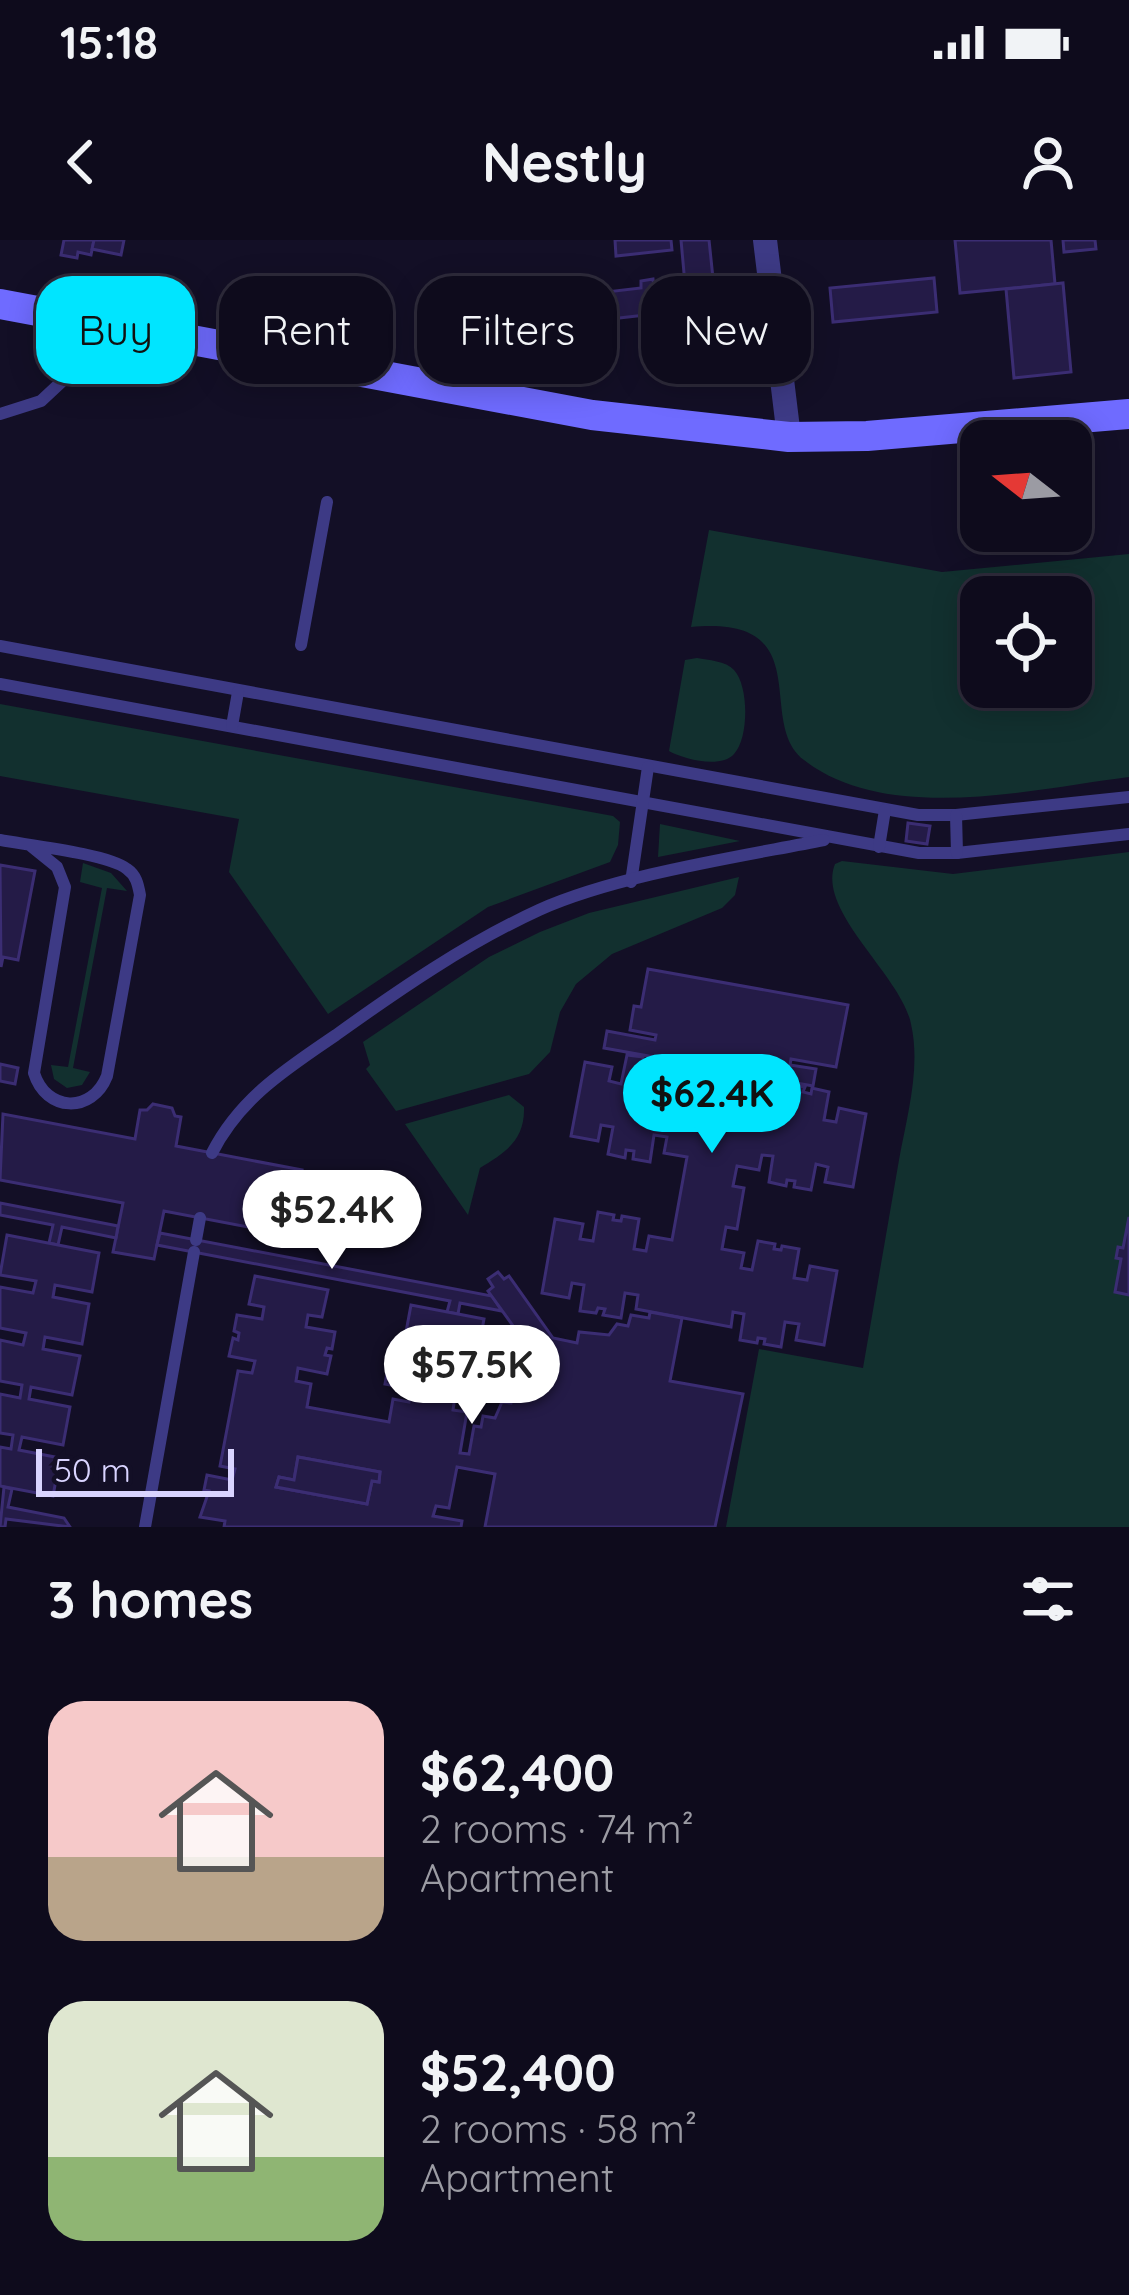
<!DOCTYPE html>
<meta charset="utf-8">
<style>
:root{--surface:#0e0b1c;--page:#1c1929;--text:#f1f3f6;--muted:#9b9ba3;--line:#2e2b3b;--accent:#00e5ff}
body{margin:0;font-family:Quicksand,sans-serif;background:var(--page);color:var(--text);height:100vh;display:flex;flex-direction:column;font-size:45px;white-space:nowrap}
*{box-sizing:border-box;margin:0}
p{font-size:39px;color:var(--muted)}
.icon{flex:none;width:66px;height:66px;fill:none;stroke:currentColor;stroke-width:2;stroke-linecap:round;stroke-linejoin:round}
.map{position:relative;height:1287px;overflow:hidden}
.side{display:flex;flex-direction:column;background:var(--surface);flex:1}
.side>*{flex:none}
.guide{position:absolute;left:36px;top:36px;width:1059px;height:108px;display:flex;gap:24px}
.needle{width:78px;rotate:287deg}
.controls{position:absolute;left:960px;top:180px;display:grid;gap:24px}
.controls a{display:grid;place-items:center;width:132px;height:132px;border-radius:24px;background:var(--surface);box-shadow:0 6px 30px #0003,0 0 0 3px var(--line);font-size:60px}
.scale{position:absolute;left:36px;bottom:30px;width:198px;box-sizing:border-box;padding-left:12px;border:6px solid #d9d4ff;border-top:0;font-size:33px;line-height:42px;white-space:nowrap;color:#d9d4ff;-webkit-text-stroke:9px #130f26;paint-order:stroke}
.price{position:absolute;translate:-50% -102px;padding:0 27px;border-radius:42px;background:#fff;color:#222;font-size:39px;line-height:78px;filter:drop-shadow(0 3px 6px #0008)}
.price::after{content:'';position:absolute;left:50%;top:72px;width:36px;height:27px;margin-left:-18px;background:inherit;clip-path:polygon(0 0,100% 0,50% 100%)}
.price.on{background:var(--accent);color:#111}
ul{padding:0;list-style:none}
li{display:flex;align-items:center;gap:36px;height:300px;padding:0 48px}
li span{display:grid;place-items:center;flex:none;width:336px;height:240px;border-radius:36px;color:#555}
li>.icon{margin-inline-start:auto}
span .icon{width:144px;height:144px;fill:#fffc;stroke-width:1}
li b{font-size:51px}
h2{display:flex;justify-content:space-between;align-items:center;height:144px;padding:0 48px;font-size:51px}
.pill{padding:0 42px;border-radius:36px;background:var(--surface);box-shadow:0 6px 30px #0003,0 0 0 3px var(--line);font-size:42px;line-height:108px}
.pill.on{background:var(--accent);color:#111}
.status{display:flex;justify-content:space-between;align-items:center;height:84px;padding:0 60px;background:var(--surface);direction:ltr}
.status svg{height:33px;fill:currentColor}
header{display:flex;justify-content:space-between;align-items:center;height:156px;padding:0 48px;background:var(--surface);font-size:54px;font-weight:800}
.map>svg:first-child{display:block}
.green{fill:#12302f;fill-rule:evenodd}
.building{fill:#241b47;stroke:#3b2d73;stroke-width:3;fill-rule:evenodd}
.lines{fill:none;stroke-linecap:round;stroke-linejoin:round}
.lane{stroke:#3d3a85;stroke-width:12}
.street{stroke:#3d3a85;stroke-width:24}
.secondary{stroke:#6f6bff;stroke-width:30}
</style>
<div class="status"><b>15:18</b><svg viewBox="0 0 49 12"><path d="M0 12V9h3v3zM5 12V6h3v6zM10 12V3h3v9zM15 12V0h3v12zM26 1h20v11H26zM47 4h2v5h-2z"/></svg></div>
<header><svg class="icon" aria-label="back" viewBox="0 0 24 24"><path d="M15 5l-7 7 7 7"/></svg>Nestly<svg class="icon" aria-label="person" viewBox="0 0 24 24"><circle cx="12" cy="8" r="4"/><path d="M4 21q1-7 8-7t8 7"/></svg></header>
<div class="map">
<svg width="1129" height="1287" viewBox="0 0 1129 1287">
<rect width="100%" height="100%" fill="#130f26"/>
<g class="green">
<path d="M709,290l233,42 187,-18v223c-96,12 -242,48 -325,-17 -50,-38 17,-145 -113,-133zM981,357h90v90h-90z"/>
<path d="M697,418c11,2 29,3 37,12 15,16 15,68 0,84 -13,15 -51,5 -65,-3l16,-91z"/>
<polygon points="0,464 613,576 620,582 618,605 610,622 488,667 328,774 229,632 239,579 0,536"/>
<polygon points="660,584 740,601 658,617"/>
<path d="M1129,612v675h-403l33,-178 104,19c12,-69 24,-139 36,-208 8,-44 22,-92 12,-136 -9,-48 -95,-113 -76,-160l7,-3 111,13z"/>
<polygon points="83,623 111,633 127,651 107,648 73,828 90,832 82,845 67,848 54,839 51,825 68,827 102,648 80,642"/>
<polygon points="739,637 735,655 722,668 612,714 576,744 560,772 550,812 529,834 396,871 366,829 370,825 363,802 489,717 540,692 589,673"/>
<path d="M509,855l15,12c1,33 -18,45 -44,61l-12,47 -63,-91z"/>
</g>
<g class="building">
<polygon points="64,0 94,0 91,15 78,12 77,18 61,15"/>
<polygon points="94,0 124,0 121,15 92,9"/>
<polygon points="615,0 671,0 672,10 616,16"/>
<polygon points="681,0 709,0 716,67 575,83 572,56 641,48 641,41 653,39 654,47 685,44"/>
<polygon points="955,0 1051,0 1055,44 960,53"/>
<polygon points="1063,0 1095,0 1096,9 1064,12"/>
<polygon points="934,38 937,72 833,82 830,48"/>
<polygon points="1063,43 1071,132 1014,138 1006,49"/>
<polygon points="908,583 930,586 927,604 906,601"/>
<polygon points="0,625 35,631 18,720 3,717 1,727"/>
<polygon points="648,729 848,765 836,827 791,819 790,825 816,829 813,846 736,832 732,849 773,857 771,870 781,873 787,844 805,847 803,852 811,854 812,848 829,852 824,880 836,882 839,868 866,874 853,947 825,942 828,927 816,924 811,950 794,947 795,941 787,940 786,946 769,942 773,916 762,915 759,930 737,926 733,946 744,948 737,989 726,987 722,1009 744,1013 741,1028 752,1030 758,1001 775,1004 774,1009 781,1010 782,1006 799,1009 794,1038 807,1040 810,1026 837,1031 824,1105 796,1100 799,1084 785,1082 781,1107 764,1104 765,1099 758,1098 757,1103 740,1100 744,1074 733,1072 731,1087 636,1069 638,1055 625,1053 621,1078 603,1075 605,1069 598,1068 596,1073 580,1071 584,1045 572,1043 569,1058 542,1053 555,979 583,984 580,999 593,1001 598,972 614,975 613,980 621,981 622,976 639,979 634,1009 646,1011 649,996 672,1000 687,917 664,913 667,897 654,895 650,922 633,919 634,911 626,910 625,918 608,914 613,887 601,885 598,901 571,896 585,822 612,827 609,841 621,844 627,815 643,817 643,822 650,824 651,819 668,822 663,851 675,853 678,839 718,847 721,829 604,808 607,791 655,800 656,795 630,790 634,766 641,767"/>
<polygon points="0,824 18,828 15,844 0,841"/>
<polygon points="153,864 172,868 175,876 181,877 176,906 302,930 299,943 310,945 303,982 293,980 290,995 164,971 154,1019 113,1012 123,963 0,940 3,874 135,899 140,870 147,870"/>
<polygon points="0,963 118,986 116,998 62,987 58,1005 49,1003 53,985 0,975"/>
<polygon points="1129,977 1129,1055 1115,1052 1121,1019 1116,1018 1118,1007 1123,1008"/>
<polygon points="160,993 492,1056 502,1071 460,1063 458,1074 447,1072 450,1061 157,1005"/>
<polygon points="7,995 99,1013 92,1052 55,1045 53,1057 89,1064 82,1104 45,1097 43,1109 80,1116 72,1155 31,1147 29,1159 70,1167 63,1205 22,1197 19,1210 60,1218 53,1256 0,1246 0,1207 11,1209 13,1195 0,1193 0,1154 20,1158 22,1145 0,1141 0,1100 23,1105 26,1093 0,1088 0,1047 33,1053 36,1041 0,1035"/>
<path d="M498,1032l6,7 5,-3 44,62 24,5 2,-11 30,3 8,-11 11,2 3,-11 18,3 1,-6 32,6 -12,63 73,13 -28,133h-230l10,-53 -38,-7 -8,41 -13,-2 -3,10 29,5 -1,6h-237l1,-6 -25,-4 9,-26 -5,-1 3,-15 25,5 3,-11 -15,-3 18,-95 14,2 3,-12 -26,-5 4,-18 5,2 1,-7 -5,-2 3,-16 25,4 2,-12 -15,-3 6,-28 73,14 -6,27 -14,-2 -2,12 29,5 -3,17 -5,-1 -2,7 6,1 -4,18 -29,-6 -2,13 15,3 -4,23 82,15 4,-23 16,3 3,-13 -27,-5 3,-17 7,1 1,-7 -7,-1 3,-17 27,5 2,-12 -15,-4 5,-27 73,14 -5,27 -14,-3 -2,12 29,6 -3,17 -5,-1 -2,7 5,1 -3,17 -29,-5 -2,13 14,2 -7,41 9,1 5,-28 7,1 2,-11 12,2 7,-16 9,1 5,-27 10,2 5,-27 -43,-60 5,-4 -5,-8zM298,1217l82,15 -1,10 -7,-1 -5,23 -91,-17 3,-10 15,3z"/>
<polygon points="298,1217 380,1232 379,1242 372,1241 367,1264 276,1247 279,1237 294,1240"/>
<polygon points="4,1247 12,1249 8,1267 64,1278 70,1287 6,1279 5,1287 0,1287"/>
</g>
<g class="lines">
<g class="lane">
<polyline points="0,174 41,161 118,89"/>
<polyline points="301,405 327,262"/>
<polyline points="0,406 918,575 956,575 1129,557"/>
<polyline points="0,444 919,613 957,613 1129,594"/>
<polyline points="232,486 238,452"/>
<polyline points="956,575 957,613"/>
<path d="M0,600c27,5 109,14 127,29 9,6 11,15 13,26l-33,181c-15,38 -61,36 -73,-3l31,-186 -8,-20 -26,-21"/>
<polyline points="879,607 885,570"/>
<polyline points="631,642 648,527"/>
<path d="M212,913c28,-55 74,-84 124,-118 64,-46 131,-92 203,-125 78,-35 199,-53 285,-70"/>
<polyline points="196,1000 200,978"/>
<polyline points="145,1287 194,1012"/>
</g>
<polyline class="street" points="765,0 789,197"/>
<polyline class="secondary" points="0,64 592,175 789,197 867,196 1129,174"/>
</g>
</svg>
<div class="controls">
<a><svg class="needle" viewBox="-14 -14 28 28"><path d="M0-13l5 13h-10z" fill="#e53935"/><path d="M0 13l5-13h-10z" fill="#9b9ba3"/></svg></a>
<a><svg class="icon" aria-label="locate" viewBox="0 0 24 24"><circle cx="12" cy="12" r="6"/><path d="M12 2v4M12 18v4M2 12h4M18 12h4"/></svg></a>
</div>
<div class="scale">50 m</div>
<b class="price on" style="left:712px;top:916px">$62.4K</b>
<b class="price" style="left:332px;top:1032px">$52.4K</b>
<b class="price" style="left:472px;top:1187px">$57.5K</b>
<div class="guide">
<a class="pill on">Buy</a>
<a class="pill">Rent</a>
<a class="pill">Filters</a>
<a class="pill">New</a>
</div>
</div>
<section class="side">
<h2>3 homes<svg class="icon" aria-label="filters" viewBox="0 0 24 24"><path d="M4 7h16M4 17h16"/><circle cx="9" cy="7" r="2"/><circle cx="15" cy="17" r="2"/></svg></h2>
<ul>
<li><span style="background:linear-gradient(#f6c9c9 65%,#b9a48a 0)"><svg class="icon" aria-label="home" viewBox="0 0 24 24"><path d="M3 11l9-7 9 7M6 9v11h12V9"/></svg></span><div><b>$62,400</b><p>2 rooms · 74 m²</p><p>Apartment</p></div></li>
<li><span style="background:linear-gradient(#dfe7d0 65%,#8fb573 0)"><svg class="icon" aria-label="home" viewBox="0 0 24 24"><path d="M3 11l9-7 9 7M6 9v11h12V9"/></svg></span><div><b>$52,400</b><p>2 rooms · 58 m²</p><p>Apartment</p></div></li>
</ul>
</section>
